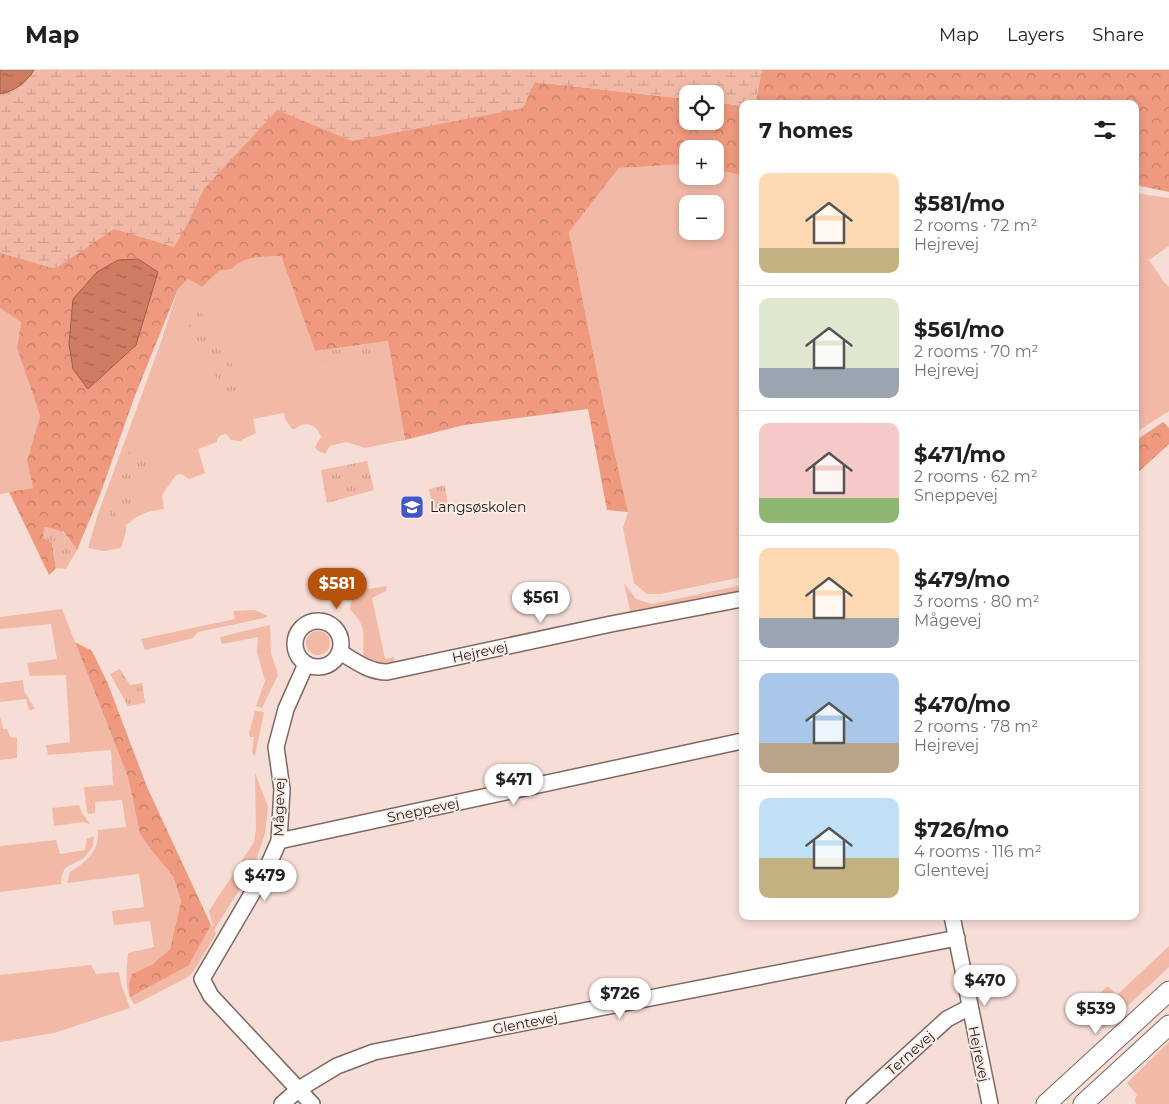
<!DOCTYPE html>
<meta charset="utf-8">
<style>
:root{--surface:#fff;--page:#f6f6f6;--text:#202124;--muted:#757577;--line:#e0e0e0;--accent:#b45309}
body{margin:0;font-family:Montserrat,sans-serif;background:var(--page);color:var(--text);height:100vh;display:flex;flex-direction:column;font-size:19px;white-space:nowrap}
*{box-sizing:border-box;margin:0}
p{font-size:16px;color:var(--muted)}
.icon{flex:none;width:28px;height:28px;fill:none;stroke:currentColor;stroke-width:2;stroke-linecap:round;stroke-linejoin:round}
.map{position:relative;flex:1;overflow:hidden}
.drawer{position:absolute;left:739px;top:30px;width:400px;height:820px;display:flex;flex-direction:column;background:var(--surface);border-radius:10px;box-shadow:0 2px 8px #0003}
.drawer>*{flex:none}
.tools{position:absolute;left:679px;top:15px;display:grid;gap:10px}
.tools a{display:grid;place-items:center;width:45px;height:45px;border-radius:10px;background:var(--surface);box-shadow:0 2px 8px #0003;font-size:25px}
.price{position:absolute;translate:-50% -42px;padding:0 11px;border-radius:18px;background:#fff;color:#222;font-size:16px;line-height:32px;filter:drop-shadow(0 1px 2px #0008)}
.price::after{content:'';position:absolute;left:50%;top:30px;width:15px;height:11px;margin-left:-8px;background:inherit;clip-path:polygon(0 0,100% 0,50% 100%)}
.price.active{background:var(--accent);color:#fff}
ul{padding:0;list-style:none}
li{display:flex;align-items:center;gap:15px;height:125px;padding:0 20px}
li+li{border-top:1px solid var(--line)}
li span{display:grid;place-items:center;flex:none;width:140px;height:100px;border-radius:10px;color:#555}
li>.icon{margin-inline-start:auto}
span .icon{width:60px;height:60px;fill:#fffc;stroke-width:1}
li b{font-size:21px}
h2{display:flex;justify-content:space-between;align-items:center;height:60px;padding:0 20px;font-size:21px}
header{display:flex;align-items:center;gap:30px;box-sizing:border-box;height:70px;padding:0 25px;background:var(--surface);border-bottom:1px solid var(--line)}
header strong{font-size:24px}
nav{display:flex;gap:28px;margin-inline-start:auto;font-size:18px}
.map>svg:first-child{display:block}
.grass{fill:#f2b9a7;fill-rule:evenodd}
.forest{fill:url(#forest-crowns)}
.wetland{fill:url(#wetland-marsh)}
.park{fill:url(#park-tufts)}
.water{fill:url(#water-ripples);stroke:#9b5f4c}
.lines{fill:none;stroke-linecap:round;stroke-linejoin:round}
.minor-casing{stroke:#7e6861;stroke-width:18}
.tertiary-casing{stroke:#7e6861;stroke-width:21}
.minor{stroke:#fff;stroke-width:15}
.tertiary{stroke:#fff;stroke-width:19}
.labels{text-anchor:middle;stroke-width:4;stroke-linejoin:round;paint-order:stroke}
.poi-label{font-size:14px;fill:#231b18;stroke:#fcede8;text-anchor:start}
.street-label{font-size:14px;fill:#231b18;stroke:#fcede8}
</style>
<header>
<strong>Map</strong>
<nav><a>Map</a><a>Layers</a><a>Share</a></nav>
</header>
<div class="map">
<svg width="1169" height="1034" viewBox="0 0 1169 1034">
<defs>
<pattern id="forest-crowns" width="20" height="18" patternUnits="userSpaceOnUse" patternTransform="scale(1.25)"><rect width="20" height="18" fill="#ef9a7f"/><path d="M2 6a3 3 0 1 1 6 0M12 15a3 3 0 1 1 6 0" fill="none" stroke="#c17d67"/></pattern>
<pattern id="wetland-marsh" width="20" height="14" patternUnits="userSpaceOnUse" patternTransform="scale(1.25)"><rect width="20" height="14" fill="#f2b9a7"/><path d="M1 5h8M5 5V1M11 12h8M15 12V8" fill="none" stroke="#cf9e8f"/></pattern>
<pattern id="park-tufts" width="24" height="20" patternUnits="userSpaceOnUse" patternTransform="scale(1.25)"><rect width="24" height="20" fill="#f2b9a7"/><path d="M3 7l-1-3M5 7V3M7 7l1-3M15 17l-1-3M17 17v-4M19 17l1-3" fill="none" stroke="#cf9e8f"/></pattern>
<pattern id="water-ripples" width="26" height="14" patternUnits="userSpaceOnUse" patternTransform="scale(1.25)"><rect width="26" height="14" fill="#ce7c62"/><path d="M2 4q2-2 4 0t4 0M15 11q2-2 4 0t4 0" fill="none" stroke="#a76550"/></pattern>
</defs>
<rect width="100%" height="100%" fill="#f6ddd5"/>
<g class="grass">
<path d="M687,94l1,12h27v-8l27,3v406l-82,17h-13l-13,-11 -11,-55 5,-16 -24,-106 -35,-174 50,-64zM688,134h27v27h-27z"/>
<polygon points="1135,123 1169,128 1169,176 1149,190 1164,212 1169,217 1169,341 1135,363"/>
<path d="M281,186l34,95 73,-10 17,99 -40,8 -19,-6 -16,4 -5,8 -8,-4 -2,-3 6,-10c-4,-13 -16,-17 -26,-8h-3l-7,-10 -1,-6 -31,6 3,14 -16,8 -9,-1 -5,-6 -5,1 -4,4v3l-19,7 7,24 -16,6c-5,-4 -8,-6 -13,-4l-14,20 2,14c-16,2 -26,5 -38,16v7l-5,16 -17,3 -16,-3 10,-34 62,-169 18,-56 10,-10 14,8 17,-16 13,-2c12,-14 32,-12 49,-13z"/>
<polygon points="0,238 21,252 17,278 40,346 27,391 33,418 0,424"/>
<polygon points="624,513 636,529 652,534 742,515 742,521 631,545"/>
<path d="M366,515l3,4 18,-3 -1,5 -14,7 13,61 9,-2v5l-16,3 -14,-6c-3,-25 6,-28 -14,-50 1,-10 5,-20 16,-24z"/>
<path d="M62,539l66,168 12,57 12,17 21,25 8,25 -11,48 -17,15 -21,10 57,-9 22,-40 2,1 -4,-15 45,-69 2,-13 -1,-56 13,34 -3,27 -12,34 -39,62 2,4 -22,37 -6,6 -50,26 -4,1c-11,-15 -7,-34 -6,-51l26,-6 -4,-26 -36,4 -2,-14 32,-4 -5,-33 -72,9 3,-11c17,-11 29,-20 28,-42l28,-3 -4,-27 -27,2v11l-7,1 -1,-2 -3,-25 29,-2 -2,-35 -63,5 -2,-10 24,-3 -4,-67 -36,1 -3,-13 30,-4 -6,-35 -51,5v-12z"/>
<polygon points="255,540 268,546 264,548 198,562 193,568 145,580 141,569 235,549 233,541"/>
<polygon points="270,555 271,583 278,605 262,638 256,636 265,611 257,582 258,567 222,574 220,567"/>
<circle cx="318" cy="573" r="12"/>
<polygon points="23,610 24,621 35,639 29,640 26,629 0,632 0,613"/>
<polygon points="255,641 264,642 255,686 252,683 254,667 250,667 249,664"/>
<polygon points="0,647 3,659 7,659 10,667 17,668 17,688 0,690"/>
<polygon points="79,735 82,743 90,754 83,752 54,756 52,738"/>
<polygon points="94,766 93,776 84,788 65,798 62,805 61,814 0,822 0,776 56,770 60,784 85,780 87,769"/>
<polygon points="1169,876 1169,897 1103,959 1100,923 1108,916 1117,925"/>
<polygon points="91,895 96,904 119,902 121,914 130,938 54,963 0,972 0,905"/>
<polygon points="1169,972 1169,1034 1136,1034 1135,1030 1137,1025 1127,1013"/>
</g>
<g class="forest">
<path d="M34,0l501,12 152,17 1,22h27v-19l27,4v69l-27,-6v-20h-27l-1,15 -68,4 -50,64 35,174 24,106 -21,-2 -19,-101 -124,16 -59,15 -17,-99 -73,10 -34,-95c-17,1 -37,-1 -49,13l-13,2 -17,16 -14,-8 -10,10 -44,109 -34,97 -23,55 -14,-19 -11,12 4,25 -7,7 -40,-83 24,-4 -6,-27 13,-45 -23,-68 4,-26 -21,-14v-214c12,-2 28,-13 34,-24z"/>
<polygon points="762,0 1169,0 1169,122 1135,115 1135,34 755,34"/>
<polygon points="1163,352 1169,358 1169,374 1135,405 1135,371"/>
<polygon points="75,572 92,581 108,614 147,717 211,855 189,895 130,927 129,915 132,904 153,894 170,879 181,831 173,806 152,781 140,764 128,707"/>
</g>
<path class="wetland" d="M34,0h728l-7,34h-13v2l-27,-4v-8h-27l-1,5 -152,-17 -12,26 -171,33 -75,-31 -73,79 -17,36 -13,22 -60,-18 -59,40 -55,-16v-159c12,-2 28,-13 34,-24z"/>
<g class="park">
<polygon points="198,238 233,296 242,325 228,330 185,248"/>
<polygon points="383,272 386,287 322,293 318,283"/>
<polygon points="130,382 138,383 149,391 138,418 117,406 121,397 119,397 119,389"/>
<polygon points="367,391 374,420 327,433 321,400"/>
<polygon points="445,415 448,436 433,439 429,419"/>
<polygon points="118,417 138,423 130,453 109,453 110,435"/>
<path d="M44,457c20,2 22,8 33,23l-11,19 -10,-1 -4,-25 -9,-5z"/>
<polygon points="120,599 130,615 142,613 145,633 128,636 110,604"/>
</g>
<g class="water">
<path d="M0,0h34c-8,13 -19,21 -34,24z"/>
<polygon points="138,189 158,202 136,275 88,319 73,299 69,274 73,229 97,202 118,190"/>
</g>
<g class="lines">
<g class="minor-casing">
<g id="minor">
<circle cx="318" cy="574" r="23"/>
<path d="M340,582c15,9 29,20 47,20l224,-48 131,-25"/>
<polyline points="306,594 286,639 276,677 282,719 279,771 267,798 202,909 211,926 312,1034"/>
<polyline points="279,771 742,671"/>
<polyline points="952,846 990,1034"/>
<polyline points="282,1034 299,1019 337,996 374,982 957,868"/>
<polyline points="854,1034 947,949 970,937"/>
</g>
</g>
<g class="tertiary-casing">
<g id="tertiary">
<polyline points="1046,1034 1169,921"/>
<polyline points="1083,1034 1169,955"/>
</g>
</g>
<use href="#minor" class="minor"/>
<use href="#tertiary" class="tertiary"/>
</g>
<defs>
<g id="school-square" transform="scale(1.25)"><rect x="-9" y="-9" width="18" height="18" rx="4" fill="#4255c9" stroke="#fcede8"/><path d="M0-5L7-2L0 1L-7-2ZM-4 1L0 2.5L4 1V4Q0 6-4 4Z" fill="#fff"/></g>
</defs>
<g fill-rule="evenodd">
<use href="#school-square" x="412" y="437"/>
</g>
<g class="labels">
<g class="poi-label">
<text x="430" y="442">Langsøskolen</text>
</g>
<g class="street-label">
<text transform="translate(480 582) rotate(-12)" y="5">Hejrevej</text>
<text transform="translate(279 737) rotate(-89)" y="5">Mågevej</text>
<text transform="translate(423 740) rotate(-12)" y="5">Sneppevej</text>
<text transform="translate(525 953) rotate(-11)" y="5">Glentevej</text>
<text transform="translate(910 983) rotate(-42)" y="5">Ternevej</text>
<text transform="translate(979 984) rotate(78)" y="5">Hejrevej</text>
</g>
</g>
</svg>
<div class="tools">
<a><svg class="icon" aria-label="locate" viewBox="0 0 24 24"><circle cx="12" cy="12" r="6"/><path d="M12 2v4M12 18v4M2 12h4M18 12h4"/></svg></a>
<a>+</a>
<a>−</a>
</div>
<b class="price active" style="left:337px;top:540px">$581</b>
<b class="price" style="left:541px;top:554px">$561</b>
<b class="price" style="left:514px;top:736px">$471</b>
<b class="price" style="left:265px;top:832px">$479</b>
<b class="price" style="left:985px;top:937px">$470</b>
<b class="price" style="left:620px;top:950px">$726</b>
<b class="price" style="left:1096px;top:965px">$539</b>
<section class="drawer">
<h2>7 homes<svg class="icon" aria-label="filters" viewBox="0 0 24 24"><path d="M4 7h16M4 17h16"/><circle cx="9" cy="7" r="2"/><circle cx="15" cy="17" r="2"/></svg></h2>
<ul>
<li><span style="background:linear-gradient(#ffd9b3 75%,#c2b280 0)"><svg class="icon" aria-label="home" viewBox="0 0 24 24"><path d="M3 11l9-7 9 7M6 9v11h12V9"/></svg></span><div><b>$581/mo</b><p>2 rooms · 72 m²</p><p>Hejrevej</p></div></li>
<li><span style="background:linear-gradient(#dfe7d0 70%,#9aa5b1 0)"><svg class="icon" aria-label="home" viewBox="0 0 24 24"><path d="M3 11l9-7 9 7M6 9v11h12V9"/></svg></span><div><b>$561/mo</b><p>2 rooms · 70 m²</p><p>Hejrevej</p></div></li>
<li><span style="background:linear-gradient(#f6c9c9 75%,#8fb573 0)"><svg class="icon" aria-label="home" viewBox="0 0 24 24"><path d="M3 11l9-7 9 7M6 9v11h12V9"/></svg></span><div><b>$471/mo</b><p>2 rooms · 62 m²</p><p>Sneppevej</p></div></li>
<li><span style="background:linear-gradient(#ffd9b3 70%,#9aa5b1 0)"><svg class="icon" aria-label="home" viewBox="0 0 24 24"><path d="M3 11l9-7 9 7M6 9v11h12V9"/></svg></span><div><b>$479/mo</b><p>3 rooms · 80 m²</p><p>Mågevej</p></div></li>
<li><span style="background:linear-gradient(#a9c7e8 70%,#b9a48a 0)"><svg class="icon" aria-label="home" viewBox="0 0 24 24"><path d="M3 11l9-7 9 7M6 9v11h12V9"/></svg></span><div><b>$470/mo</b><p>2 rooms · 78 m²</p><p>Hejrevej</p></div></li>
<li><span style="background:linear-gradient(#bfe0f5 60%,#c2b280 0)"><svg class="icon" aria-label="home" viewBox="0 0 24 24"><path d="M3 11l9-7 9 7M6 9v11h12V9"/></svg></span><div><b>$726/mo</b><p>4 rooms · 116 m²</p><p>Glentevej</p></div></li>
</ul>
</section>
</div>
